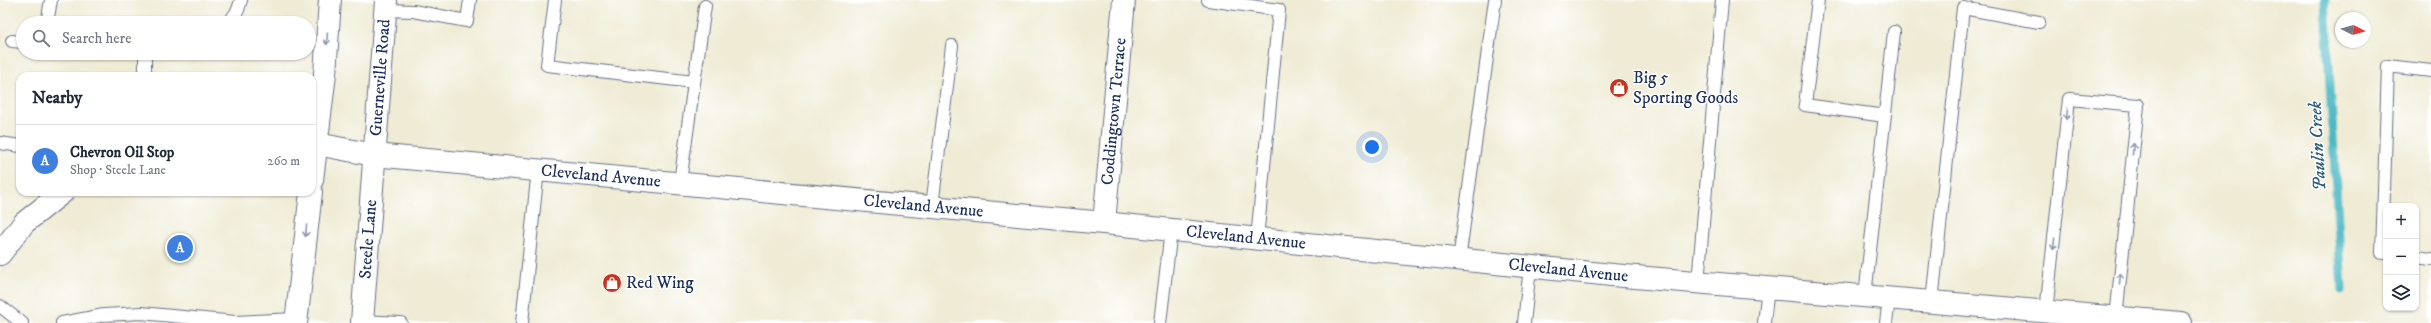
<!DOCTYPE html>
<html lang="en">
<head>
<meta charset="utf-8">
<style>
  body { margin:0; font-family:"IM FELL DW Pica",serif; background:#f6f6f7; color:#1f2937 }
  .controls { position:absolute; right:12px; bottom:12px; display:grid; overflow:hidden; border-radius:8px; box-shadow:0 1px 3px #0004 }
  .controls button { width:36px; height:36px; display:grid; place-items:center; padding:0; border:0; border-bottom:1px solid #e0e1e3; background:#fff; color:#1f2937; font:20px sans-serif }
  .compass { position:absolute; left:2335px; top:12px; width:36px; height:36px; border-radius:50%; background:#fff; box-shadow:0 1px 3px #0004; rotate:96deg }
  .you { position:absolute; left:1372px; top:147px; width:14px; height:14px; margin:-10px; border:3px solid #fff; border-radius:50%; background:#1a73e8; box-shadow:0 0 0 6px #1a73e833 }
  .badge { display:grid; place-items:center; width:26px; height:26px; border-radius:50%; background:#c8321e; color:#fff; font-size:13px; font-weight:700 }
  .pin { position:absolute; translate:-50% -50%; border:2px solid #fff; box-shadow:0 1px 4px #0006 }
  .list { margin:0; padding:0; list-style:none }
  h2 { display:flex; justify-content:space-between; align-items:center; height:52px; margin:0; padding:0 16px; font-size:17px }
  h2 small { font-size:13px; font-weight:400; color:#747a83 }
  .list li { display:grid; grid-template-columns:26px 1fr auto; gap:12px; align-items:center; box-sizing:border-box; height:72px; padding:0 16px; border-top:1px solid #e0e1e3 }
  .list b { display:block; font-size:15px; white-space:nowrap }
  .list p { margin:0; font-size:13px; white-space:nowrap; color:#747a83 }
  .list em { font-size:13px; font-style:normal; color:#747a83 }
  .icon { flex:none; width:22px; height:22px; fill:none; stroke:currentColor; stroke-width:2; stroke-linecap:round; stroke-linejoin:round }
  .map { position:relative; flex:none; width:2431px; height:323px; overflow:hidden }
  .search { position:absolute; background:#fff; box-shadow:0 1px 3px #0004; left:16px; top:16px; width:300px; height:44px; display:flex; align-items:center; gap:10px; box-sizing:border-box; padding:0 14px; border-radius:22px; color:#747a83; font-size:15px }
  .panel { position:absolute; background:#fff; box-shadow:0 1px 3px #0004; left:16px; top:72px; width:300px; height:124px; border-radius:12px }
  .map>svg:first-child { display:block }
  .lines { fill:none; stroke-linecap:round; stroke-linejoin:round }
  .stream { stroke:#4bb9c5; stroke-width:9 }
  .lane-casing { stroke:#657187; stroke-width:14 }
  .street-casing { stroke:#657187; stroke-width:24 }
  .secondary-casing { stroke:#657187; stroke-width:24 }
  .lane { stroke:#fff; stroke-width:12 }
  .street { stroke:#fff; stroke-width:22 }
  .secondary { stroke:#fff; stroke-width:22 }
  .oneway { stroke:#8d97ae }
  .labels { text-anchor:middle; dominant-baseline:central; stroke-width:3; stroke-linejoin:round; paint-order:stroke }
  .street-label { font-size:17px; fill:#1b2f5e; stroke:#fff }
  .poi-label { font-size:17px; fill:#1b2f5e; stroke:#fff; text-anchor:start }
  .water-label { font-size:18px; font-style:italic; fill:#2c5f82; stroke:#fff }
</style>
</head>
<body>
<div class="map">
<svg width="2431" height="323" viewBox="0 0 2431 323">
  <rect width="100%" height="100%" fill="#fff"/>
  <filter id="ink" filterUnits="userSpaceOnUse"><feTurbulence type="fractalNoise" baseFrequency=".025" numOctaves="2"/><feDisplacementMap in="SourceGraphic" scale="8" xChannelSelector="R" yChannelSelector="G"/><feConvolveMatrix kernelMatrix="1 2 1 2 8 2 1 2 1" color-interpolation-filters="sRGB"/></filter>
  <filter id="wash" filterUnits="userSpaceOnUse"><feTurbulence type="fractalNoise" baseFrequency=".012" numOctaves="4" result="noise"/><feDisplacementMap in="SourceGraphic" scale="16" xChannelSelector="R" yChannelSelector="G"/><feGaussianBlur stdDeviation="0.9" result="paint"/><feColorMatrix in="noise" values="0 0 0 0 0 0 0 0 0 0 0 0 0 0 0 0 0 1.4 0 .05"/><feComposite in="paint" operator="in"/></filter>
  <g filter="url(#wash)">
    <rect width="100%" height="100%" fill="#efebd4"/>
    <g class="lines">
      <path class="stream" d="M 2325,0 L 2342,290"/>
    </g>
  </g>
  <g filter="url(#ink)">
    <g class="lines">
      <g class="lane-casing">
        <path id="lane" d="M 555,0 L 547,65 L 694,82
          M 1208,0 L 1279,10 L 1257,239
          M 1818,0 L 1805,105 L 1885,116
          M 385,10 L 413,11 L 467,21 L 470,0
          M 47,23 L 51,0
          M 229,23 L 238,10 L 241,0
          M 12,41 L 23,42
          M 145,76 L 145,53
          M 0,143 L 20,146
          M 680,182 L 705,6
          M 932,206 L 952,46
          M 2386,253 L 2382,253 L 2388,66 L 2431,71
          M 2416,257 L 2431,259
          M 1459,260 L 1495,0
          M 1698,283 L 1722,0
          M 1865,296 L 1894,32
          M 1932,302 L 1963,8 L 2039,22
          M 0,306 L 22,323
          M 2046,312 L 2069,99 L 2138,105 L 2116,318
          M 362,321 L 401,323
          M 62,323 L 104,315 L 141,313 L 235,322 L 296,319
          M 522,323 L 538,169
          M 1160,323 L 1171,230
          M 1524,323 L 1530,267
          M 1764,323 L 1768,288
          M 1886,323 L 1889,299"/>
      </g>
      <g class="street-casing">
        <g id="street">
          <path id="s1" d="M 1104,223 L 1124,0"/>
        </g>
      </g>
      <g class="secondary-casing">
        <g id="secondary">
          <path id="s2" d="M 312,143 L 374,155 L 1104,223 L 1612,275 L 2181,323"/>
          <path d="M 312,180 L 325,74 L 330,0"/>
          <path d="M 0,254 L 24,223 L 63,192"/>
          <path d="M 296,323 L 311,192"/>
          <path id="s3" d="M 362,323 L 386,0"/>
        </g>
      </g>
      <use href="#lane" class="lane"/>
      <use href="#street" class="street"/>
      <use href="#secondary" class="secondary"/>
    </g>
    <defs><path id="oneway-shaft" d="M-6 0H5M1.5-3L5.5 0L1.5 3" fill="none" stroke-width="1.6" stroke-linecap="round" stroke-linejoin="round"/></defs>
    <g class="oneway">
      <use href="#oneway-shaft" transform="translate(327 39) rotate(94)"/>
      <use href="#oneway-shaft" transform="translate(2067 114) rotate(96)"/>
      <use href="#oneway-shaft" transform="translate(2133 149) rotate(-84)"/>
      <use href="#oneway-shaft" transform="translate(306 231) rotate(96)"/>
      <use href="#oneway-shaft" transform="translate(2054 244) rotate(96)"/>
      <use href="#oneway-shaft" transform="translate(2120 279) rotate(-84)"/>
    </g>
  </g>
  <defs>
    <g id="shop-disc" transform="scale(1)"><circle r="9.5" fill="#c8321e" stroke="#fff"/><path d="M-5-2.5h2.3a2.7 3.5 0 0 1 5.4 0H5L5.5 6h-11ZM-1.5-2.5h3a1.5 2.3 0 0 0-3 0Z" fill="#fff"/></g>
  </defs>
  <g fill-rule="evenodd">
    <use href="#shop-disc" x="1619" y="88"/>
    <use href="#shop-disc" x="612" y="283"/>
  </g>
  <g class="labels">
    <g class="street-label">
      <text stroke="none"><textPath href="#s3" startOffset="246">Guerneville Road</textPath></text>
      <text stroke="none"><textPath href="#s1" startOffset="112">Coddingtown Terrace</textPath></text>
      <text stroke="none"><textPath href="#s2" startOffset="291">Cleveland Avenue</textPath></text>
      <text stroke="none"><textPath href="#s2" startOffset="615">Cleveland Avenue</textPath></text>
      <text stroke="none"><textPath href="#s2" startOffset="939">Cleveland Avenue</textPath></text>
      <text stroke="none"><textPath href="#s3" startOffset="84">Steele Lane</textPath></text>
      <text stroke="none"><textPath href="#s2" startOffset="1263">Cleveland Avenue</textPath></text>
    </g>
    <g class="poi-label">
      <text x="1633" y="78">Big 5<tspan x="1633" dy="20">Sporting Goods</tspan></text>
      <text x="626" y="283">Red Wing</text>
    </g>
    <g class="water-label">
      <text transform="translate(2318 146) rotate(-93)">Paulin Creek</text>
    </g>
  </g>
</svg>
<div class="controls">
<button>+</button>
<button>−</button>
<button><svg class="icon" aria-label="layers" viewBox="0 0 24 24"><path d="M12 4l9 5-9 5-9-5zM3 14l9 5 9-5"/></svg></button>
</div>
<svg class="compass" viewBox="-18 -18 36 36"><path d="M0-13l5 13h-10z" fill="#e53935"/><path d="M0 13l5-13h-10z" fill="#747a83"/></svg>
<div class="you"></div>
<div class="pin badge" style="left:180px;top:248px;background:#3f7fe0">A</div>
<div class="search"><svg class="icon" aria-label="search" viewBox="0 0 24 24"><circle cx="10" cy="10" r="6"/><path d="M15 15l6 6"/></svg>Search here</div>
<section class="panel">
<h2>Nearby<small></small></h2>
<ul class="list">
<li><span class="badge" style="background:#3f7fe0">A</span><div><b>Chevron Oil Stop</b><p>Shop · Steele Lane</p></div><em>260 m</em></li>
</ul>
</section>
</div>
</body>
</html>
